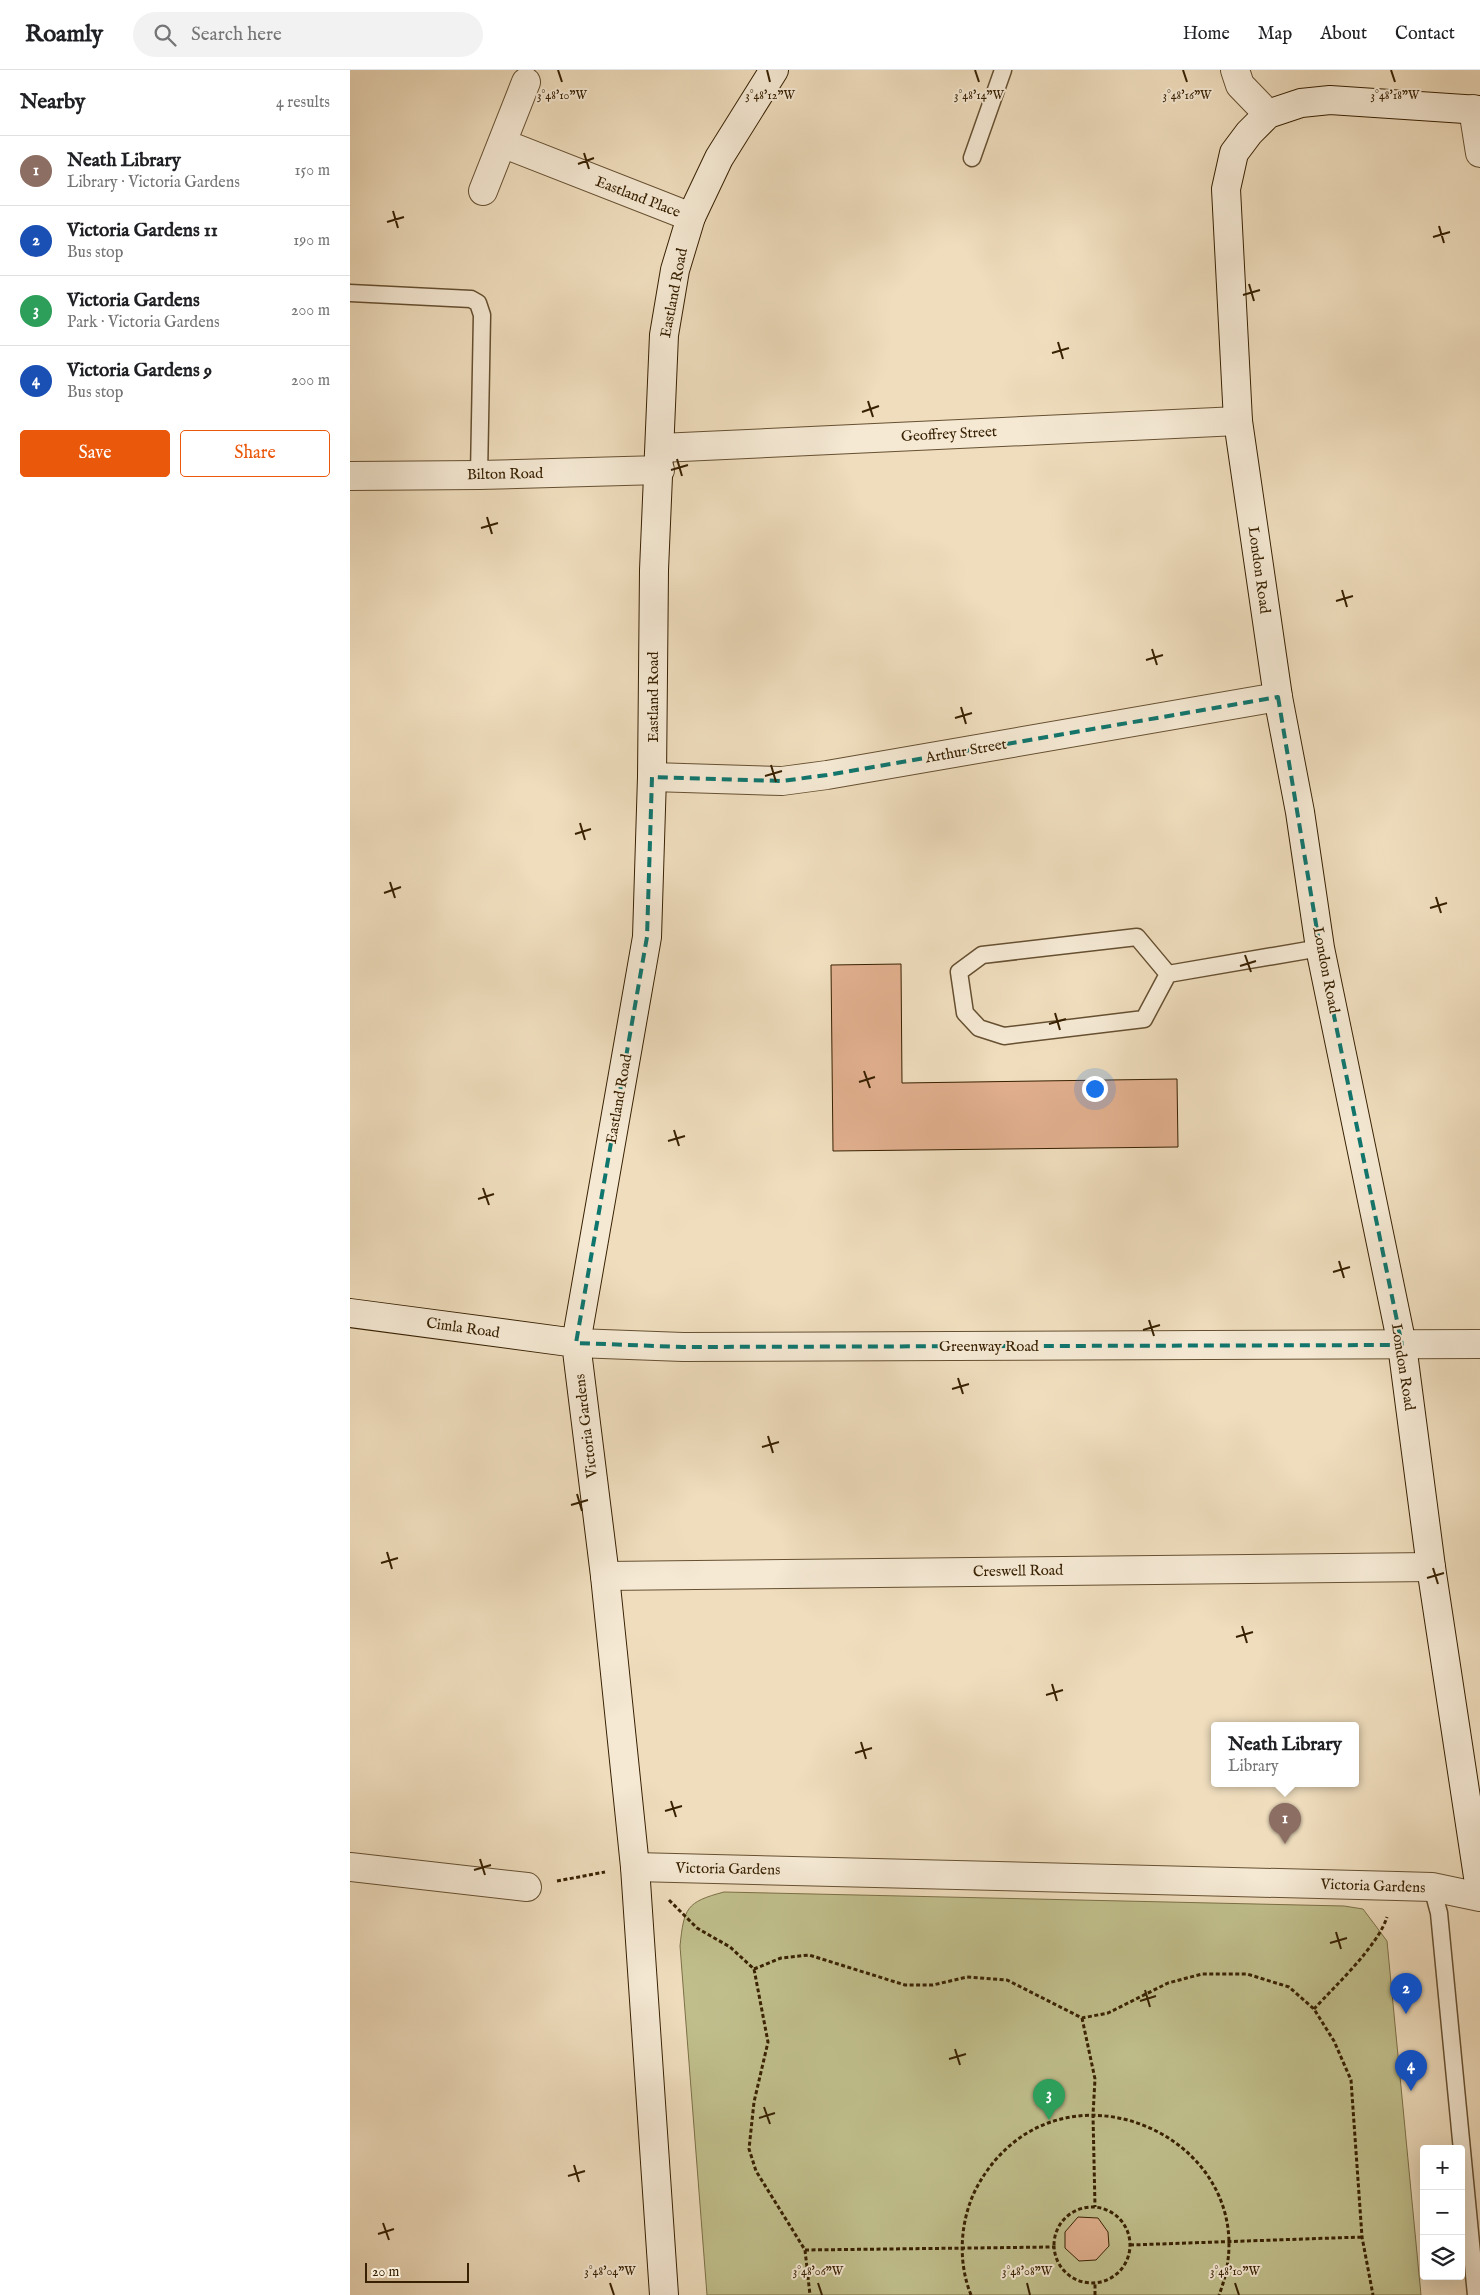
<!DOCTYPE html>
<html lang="en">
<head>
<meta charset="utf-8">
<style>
  body { margin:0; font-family:"IM FELL English",serif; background:#f2f2f2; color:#202124 }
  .controls { position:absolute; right:15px; bottom:15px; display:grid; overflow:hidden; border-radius:5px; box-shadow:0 5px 20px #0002 }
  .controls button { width:45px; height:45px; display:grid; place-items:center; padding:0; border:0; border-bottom:1px solid #e0e0e0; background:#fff; color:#202124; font:25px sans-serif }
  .scale { position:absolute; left:15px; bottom:12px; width:104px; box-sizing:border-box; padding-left:5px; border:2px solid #382102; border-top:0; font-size:14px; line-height:18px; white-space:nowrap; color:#382102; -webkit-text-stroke:4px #f5e9d4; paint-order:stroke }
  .you { position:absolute; left:744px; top:1018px; width:18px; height:18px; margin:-12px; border:4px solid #fff; border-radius:50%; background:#1a73e8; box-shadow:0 0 0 8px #1a73e833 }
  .badge { display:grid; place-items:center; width:32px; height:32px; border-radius:50%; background:#ea580c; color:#fff; font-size:16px; font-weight:700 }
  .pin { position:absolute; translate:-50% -41px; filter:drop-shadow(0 1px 2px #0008) }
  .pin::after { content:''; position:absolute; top:26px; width:18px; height:15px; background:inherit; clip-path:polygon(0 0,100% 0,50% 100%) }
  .popup { position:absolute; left:861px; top:1652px; width:148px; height:65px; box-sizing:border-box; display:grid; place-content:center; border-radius:5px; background:#fff; filter:drop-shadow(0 1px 4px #0005); font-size:16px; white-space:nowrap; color:#757577 }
  .popup b { font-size:19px; color:#202124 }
  .popup::after { content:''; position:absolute; left:50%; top:100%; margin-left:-10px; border:10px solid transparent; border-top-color:#fff }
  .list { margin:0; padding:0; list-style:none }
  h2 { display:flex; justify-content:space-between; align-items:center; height:65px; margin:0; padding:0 20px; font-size:21px }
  h2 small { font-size:16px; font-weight:400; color:#757577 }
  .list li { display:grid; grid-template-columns:32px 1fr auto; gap:15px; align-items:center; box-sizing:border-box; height:70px; padding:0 20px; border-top:1px solid #e0e0e0 }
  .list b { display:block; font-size:19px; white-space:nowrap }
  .list p { margin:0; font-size:16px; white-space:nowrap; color:#757577 }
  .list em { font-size:16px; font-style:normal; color:#757577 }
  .actions { display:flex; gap:10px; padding:15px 20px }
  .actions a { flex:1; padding:11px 0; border:1px solid #ea580c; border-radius:5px; text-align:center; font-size:18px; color:#ea580c }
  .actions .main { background:#ea580c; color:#fff }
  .icon { flex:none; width:28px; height:28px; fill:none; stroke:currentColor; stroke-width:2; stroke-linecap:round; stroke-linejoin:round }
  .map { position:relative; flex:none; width:1130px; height:2225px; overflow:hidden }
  header { display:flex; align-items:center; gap:30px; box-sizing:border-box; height:70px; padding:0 25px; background:#fff; border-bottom:1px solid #e0e0e0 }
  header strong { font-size:24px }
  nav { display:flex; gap:28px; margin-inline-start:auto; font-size:18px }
  .search { width:350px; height:45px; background:#f2f2f2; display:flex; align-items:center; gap:12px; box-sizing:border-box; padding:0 18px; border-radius:28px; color:#757577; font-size:19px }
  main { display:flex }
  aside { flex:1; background:#fff }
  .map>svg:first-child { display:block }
  .green { fill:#c0bf8c; stroke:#7c7047 }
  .building { fill:#e1af8e; stroke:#382102 }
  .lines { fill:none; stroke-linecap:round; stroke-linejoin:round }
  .lane-casing { stroke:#665031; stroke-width:19 }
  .street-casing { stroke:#665031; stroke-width:30 }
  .secondary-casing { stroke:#382102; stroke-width:30 }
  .path { stroke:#382102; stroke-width:3; stroke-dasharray:4 2.5; stroke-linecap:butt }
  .lane { stroke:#f5e9d4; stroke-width:16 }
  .street { stroke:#f5e9d4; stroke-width:28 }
  .secondary { stroke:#f5e9d4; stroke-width:28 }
  .marked { fill:none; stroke:#0f766e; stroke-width:4; stroke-dasharray:10 6; stroke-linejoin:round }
  .ticks { fill:none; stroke:#382102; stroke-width:2 }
  .labels { text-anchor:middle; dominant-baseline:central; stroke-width:4; stroke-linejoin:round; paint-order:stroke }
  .street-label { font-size:15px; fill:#382102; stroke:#f5e9d4 }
  .ticks-label { font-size:12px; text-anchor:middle; fill:#382102; stroke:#f5e9d4; stroke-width:4; stroke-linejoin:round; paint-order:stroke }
</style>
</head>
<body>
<header>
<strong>Roamly</strong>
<div class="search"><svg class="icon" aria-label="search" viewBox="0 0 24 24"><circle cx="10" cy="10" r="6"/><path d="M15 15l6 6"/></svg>Search here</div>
<nav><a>Home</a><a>Map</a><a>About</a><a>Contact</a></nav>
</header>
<main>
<aside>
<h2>Nearby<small>4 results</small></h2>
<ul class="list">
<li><span class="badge" style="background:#8d6e63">1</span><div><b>Neath Library</b><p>Library · Victoria Gardens</p></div><em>150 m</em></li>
<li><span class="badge" style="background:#1a4fb4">2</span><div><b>Victoria Gardens 11</b><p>Bus stop</p></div><em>190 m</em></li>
<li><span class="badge" style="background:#2e9e5b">3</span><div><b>Victoria Gardens</b><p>Park · Victoria Gardens</p></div><em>200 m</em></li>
<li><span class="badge" style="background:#1a4fb4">4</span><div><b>Victoria Gardens 9</b><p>Bus stop</p></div><em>200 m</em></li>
</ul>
<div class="actions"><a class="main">Save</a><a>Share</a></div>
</aside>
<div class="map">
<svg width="1130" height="2225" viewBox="0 0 1130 2225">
  <rect width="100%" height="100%" fill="#efddbd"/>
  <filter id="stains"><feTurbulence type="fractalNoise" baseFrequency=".004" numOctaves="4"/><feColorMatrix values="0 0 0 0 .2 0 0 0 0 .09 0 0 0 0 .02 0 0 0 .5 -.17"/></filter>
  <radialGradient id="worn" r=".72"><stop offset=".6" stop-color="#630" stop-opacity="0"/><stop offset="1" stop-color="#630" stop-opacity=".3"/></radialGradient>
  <path class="green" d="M 374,1822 L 994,1836 L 1013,1839 L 1037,1871 L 1071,2225 L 357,2225 L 330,1876 C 334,1838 336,1832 374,1822 Z"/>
  <path class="building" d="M 551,894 L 552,1013 L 827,1009 L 828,1077 L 483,1081 L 481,895 Z
    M 728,2147 L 748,2148 L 758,2162 L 759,2176 L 746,2190 L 729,2191 L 715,2178 L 715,2162 Z"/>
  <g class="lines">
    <g class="lane-casing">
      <path id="lane" d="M 622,88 L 653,0
        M 0,223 L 121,229 L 128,233 L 132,245 L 129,405
        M 818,904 L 787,867 L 632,885 L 609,902 L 615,943 L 629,958 L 654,966 L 794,949 L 818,904 L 970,878
        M 1082,1817 L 1089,1843 L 1126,2225"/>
    </g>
    <g class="street-casing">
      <path id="street" d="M 885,0 L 890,15 L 918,44
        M 1123,39 L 1130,83
        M 152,73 L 341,147
        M 133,121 L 176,12
        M 310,378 L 888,351
        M 0,406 L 129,405 L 310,400
        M 302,707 L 432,711 L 477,705 L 928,627
        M 226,1273 L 333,1277 L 1130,1274
        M 255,1506 L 1081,1497
        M 0,1797 L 177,1817
        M 285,1797 L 1047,1816 L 1082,1817 L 1130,1827"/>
    </g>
    <g class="secondary-casing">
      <path id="secondary" d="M 1130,40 L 980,30 L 951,33 L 918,44 L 899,63 L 884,83 L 876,119 L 888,351 L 928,627 L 950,742 L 970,878 L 1052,1275 L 1081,1497 L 1130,1820
        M 0,1243 L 226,1273
        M 314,2225 L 285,1797 L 255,1506 L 226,1273 L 297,867 L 302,707 L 304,500 L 314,265 L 325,200 L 341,147 L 369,88 L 424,0"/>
    </g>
    <path class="path" d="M 207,1811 L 255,1802
      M 319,1830 L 347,1858 L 380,1877 L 404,1899 L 418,1972 L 404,2032 L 399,2079 L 406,2101 L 455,2180 L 460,2225
      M 404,1899 L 431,1888 L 459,1885 L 555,1915 L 583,1915 L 617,1907 L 657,1910 L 732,1948 L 758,1943 L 818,1913 L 852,1904 L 897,1904 L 939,1917 L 964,1939 L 984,1971 L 1001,2010 L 1012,2167 L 1023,2225
      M 964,1939 C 985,1916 1028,1876 1037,1847
      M 732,1948 L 745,2009 L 743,2045 L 745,2137
      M704 2175a38 38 0 1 1 76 0a38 38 0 1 1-76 0Z
      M 780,2175 L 1012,2167
      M 455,2180 L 703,2177
      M 621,2225 C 607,2190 610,2148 628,2115 C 710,1970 928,2073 869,2225
      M 745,2225 L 745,2214"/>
    <use href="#lane" class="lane"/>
    <use href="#street" class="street"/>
    <use href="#secondary" class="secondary"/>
  </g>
  <path class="marked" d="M 928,627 L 970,878 L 1052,1275 L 333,1277 L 226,1273 L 297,867 L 302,707 L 432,711 L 477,705 Z"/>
  <path class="ticks" d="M 208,0 L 212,12M 417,0 L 420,12M 625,0 L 629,12M 833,0 L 837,12M 1041,0 L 1045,12M 234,83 L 239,99M 228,94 L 244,88M 43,141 L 48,158M 37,152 L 54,147M 1089,156 L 1094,173M 1083,167 L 1100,162M 899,214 L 904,231M 893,225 L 910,220M 708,272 L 713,289M 702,283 L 719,278M 518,331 L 523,347M 512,342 L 529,336M 327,389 L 332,406M 321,400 L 338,395M 137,447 L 142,464M 131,458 L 148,453M 992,520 L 997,537M 986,531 L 1003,526M 802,579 L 807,595M 796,590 L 813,585M 611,637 L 616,654M 605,648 L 622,643M 421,695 L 426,712M 415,706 L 432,701M 230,753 L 235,770M 225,764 L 241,759M 40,812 L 45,828M 34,823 L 51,817M 1086,827 L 1091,843M 1080,838 L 1097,833M 895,885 L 901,902M 890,896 L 906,891M 705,943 L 710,960M 699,954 L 716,949M 514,1001 L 520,1018M 509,1012 L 525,1007M 324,1060 L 329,1076M 318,1071 L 335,1066M 133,1118 L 139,1135M 128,1129 L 144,1124M 989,1191 L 994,1208M 983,1202 L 1000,1197M 799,1250 L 804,1266M 793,1260 L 810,1255M 608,1308 L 613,1324M 602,1319 L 619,1314M 418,1366 L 423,1383M 412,1377 L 429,1372M 227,1424 L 232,1441M 221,1435 L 238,1430M 37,1482 L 42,1499M 31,1493 L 48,1488M 1083,1498 L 1088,1514M 1077,1508 L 1094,1503M 892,1556 L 897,1573M 886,1567 L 903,1562M 702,1614 L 707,1631M 696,1625 L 713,1620M 511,1672 L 516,1689M 505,1683 L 522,1678M 321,1731 L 326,1747M 315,1741 L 332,1736M 130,1789 L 135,1805M 124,1800 L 141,1795M 986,1862 L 991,1879M 980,1873 L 997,1868M 795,1920 L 800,1937M 790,1931 L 806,1926M 605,1979 L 610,1995M 599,1989 L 616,1984M 414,2037 L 420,2054M 409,2048 L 425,2043M 224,2095 L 229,2112M 218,2106 L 235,2101M 33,2153 L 39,2170M 28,2164 L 44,2159M 260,2213 L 264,2225M 468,2213 L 472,2225M 677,2213 L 680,2225M 885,2213 L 889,2225"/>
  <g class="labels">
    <g class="street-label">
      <text transform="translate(288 127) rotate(21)">Eastland Place</text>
      <text transform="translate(324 223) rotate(-79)">Eastland Road</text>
      <text transform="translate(599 364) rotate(-3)">Geoffrey Street</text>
      <text transform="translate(155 404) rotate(-1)">Bilton Road</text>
      <text transform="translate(909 500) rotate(82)">London Road</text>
      <text transform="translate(303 627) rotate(-90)">Eastland Road</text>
      <text transform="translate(616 681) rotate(-10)">Arthur Street</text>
      <text transform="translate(976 900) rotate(79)">London Road</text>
      <text transform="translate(269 1029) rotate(-80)">Eastland Road</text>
      <text transform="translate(113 1258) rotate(8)">Cimla Road</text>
      <text x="639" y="1276">Greenway Road</text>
      <text transform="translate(1053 1297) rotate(81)">London Road</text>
      <text transform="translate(236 1356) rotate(-97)">Victoria Gardens</text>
      <text transform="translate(668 1501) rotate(-1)">Creswell Road</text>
      <text transform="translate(378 1799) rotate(1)">Victoria Gardens</text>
      <text transform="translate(1023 1816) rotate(2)">Victoria Gardens</text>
    </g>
  </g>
  <g class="ticks-label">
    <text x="212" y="29">3°48'10"W</text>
    <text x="420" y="29">3°48'12"W</text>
    <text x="629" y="29">3°48'14"W</text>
    <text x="837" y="29">3°48'16"W</text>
    <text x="1045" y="29">3°48'18"W</text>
    <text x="260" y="2205">3°48'04"W</text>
    <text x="468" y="2205">3°48'06"W</text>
    <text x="677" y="2205">3°48'08"W</text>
    <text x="885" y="2205">3°48'10"W</text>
  </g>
  <rect width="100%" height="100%" filter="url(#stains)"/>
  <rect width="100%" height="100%" fill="url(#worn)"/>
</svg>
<div class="controls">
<button>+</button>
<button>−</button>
<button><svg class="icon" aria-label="layers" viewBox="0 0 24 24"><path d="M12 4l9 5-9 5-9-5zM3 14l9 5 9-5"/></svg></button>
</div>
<div class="scale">20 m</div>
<div class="you"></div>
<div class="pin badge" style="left:935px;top:1774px;background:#8d6e63">1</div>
<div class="popup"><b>Neath Library</b>Library</div>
<div class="pin badge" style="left:1056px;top:1944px;background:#1a4fb4">2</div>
<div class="pin badge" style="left:699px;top:2050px;background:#2e9e5b">3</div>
<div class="pin badge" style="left:1061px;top:2021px;background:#1a4fb4">4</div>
</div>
</main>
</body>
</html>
